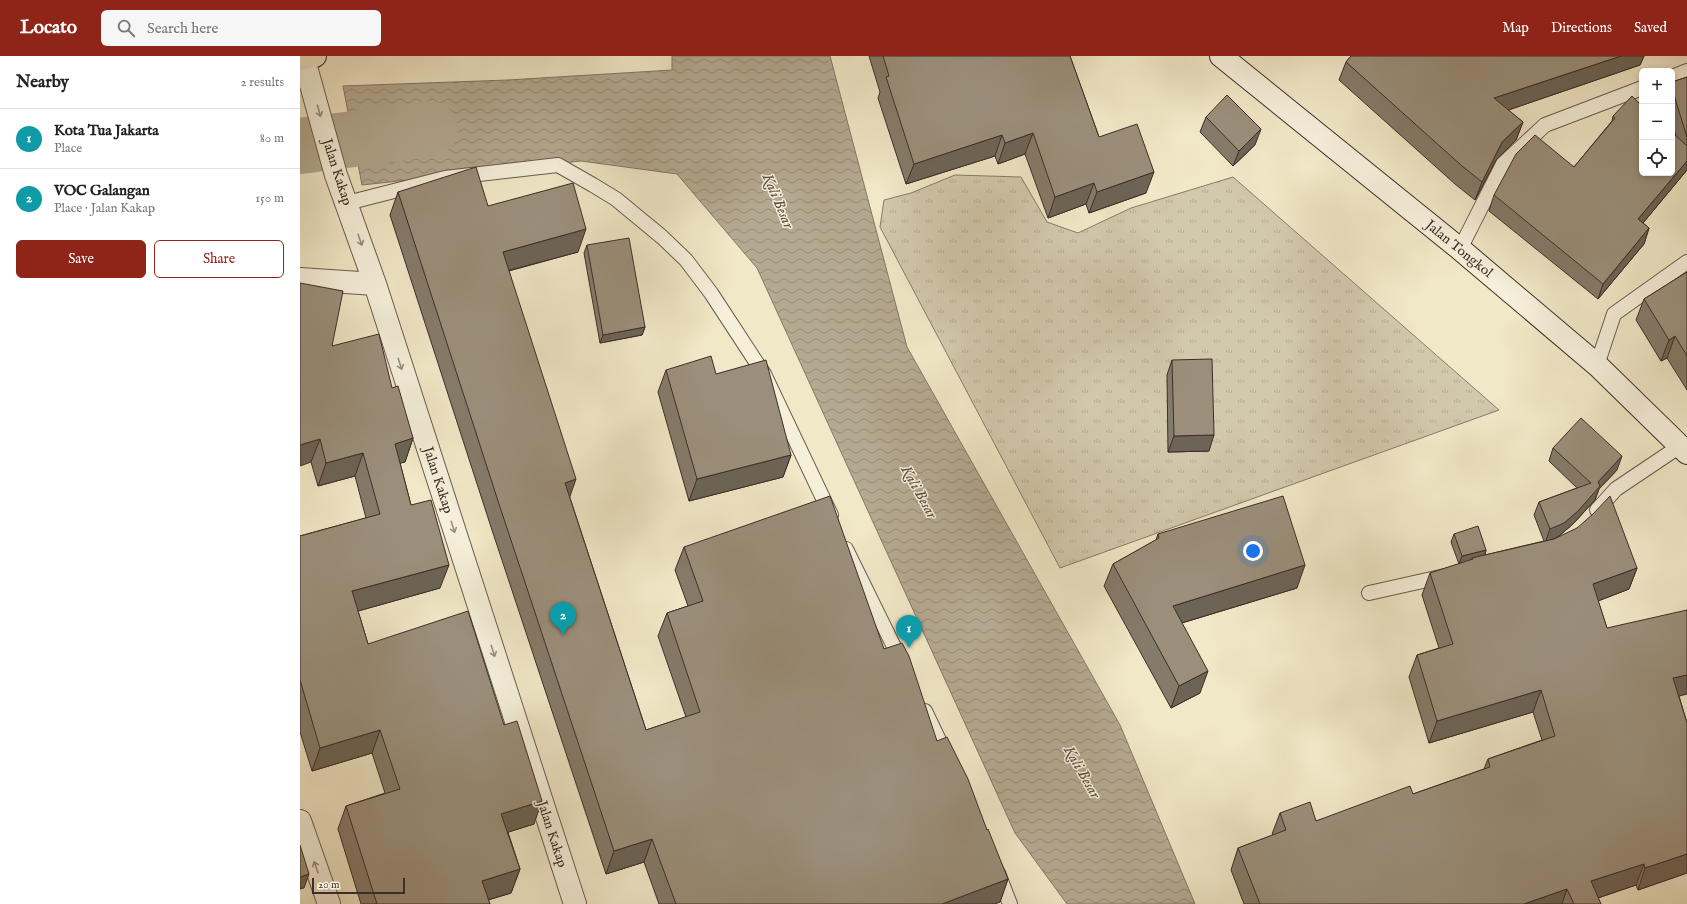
<!DOCTYPE html>
<html lang="en">
<head>
<meta charset="utf-8">
<style>
  body { margin:0; font-family:"IM FELL English",serif; background:#f6f6f6; color:#222 }
  .controls { position:absolute; right:12px; top:12px; display:grid; overflow:hidden; border-radius:6px; box-shadow:0 2px 6px #0003 }
  .controls button { width:36px; height:36px; display:grid; place-items:center; padding:0; border:0; border-bottom:1px solid #e0e0e0; background:#fff; color:#222; font:20px sans-serif }
  .scale { position:absolute; left:12px; bottom:10px; width:93px; box-sizing:border-box; padding-left:4px; border:2px solid #3d2e29; border-top:0; font-size:11px; line-height:14px; white-space:nowrap; color:#3d2e29; -webkit-text-stroke:3px #f6f0db; paint-order:stroke }
  .you { position:absolute; left:953px; top:495px; width:14px; height:14px; margin:-10px; border:3px solid #fff; border-radius:50%; background:#1a73e8; box-shadow:0 0 0 6px #1a73e833 }
  .badge { display:grid; place-items:center; width:26px; height:26px; border-radius:50%; background:#8f2418; color:#fff; font-size:13px; font-weight:700 }
  .pin { position:absolute; translate:-50% -33px; filter:drop-shadow(0 1px 2px #0008) }
  .pin::after { content:''; position:absolute; top:21px; width:14px; height:12px; background:inherit; clip-path:polygon(0 0,100% 0,50% 100%) }
  .list { margin:0; padding:0; list-style:none }
  h2 { display:flex; justify-content:space-between; align-items:center; height:52px; margin:0; padding:0 16px; font-size:17px }
  h2 small { font-size:13px; font-weight:400; color:#767676 }
  .list li { display:grid; grid-template-columns:26px 1fr auto; gap:12px; align-items:center; box-sizing:border-box; height:60px; padding:0 16px; border-top:1px solid #e0e0e0 }
  .list b { display:block; font-size:15px; white-space:nowrap }
  .list p { margin:0; font-size:13px; white-space:nowrap; color:#767676 }
  .list em { font-size:13px; font-style:normal; color:#767676 }
  .actions { display:flex; gap:8px; padding:12px 16px }
  .actions a { flex:1; padding:9px 0; border:1px solid #8f2418; border-radius:6px; text-align:center; font-size:14px; color:#8f2418 }
  .actions .main { background:#8f2418; color:#fff }
  .icon { flex:none; width:22px; height:22px; fill:none; stroke:currentColor; stroke-width:2; stroke-linecap:round; stroke-linejoin:round }
  .map { position:relative; flex:none; width:1387px; height:848px; overflow:hidden }
  header { display:flex; align-items:center; gap:24px; box-sizing:border-box; height:56px; padding:0 20px; background:#8f2418; color:#fff }
  header strong { font-size:19px }
  nav { display:flex; gap:22px; margin-inline-start:auto; font-size:14px }
  .search { width:280px; height:36px; background:#f6f6f6; display:flex; align-items:center; gap:10px; box-sizing:border-box; padding:0 14px; border-radius:6px; color:#767676; font-size:15px }
  main { display:flex }
  aside { flex:1; background:#fff }
  .map>svg:first-child { display:block }
  .grass { fill:url(#grass-tufts); stroke:#887b6a }
  .water { fill:url(#water-waves); stroke:#847867 }
  .lines { fill:none; stroke-linecap:round; stroke-linejoin:round }
  .river { stroke:#b4a991; stroke-width:56 }
  .lane-casing { stroke:#6a5c50; stroke-width:16 }
  .street-casing { stroke:#6a5c50; stroke-width:24 }
  .secondary-casing { stroke:#3d2e29; stroke-width:24 }
  .highway-casing { stroke:#3d2e29; stroke-width:24 }
  .lane { stroke:#f6f0db; stroke-width:14 }
  .street { stroke:#f6f0db; stroke-width:22 }
  .secondary { stroke:#f6f0db; stroke-width:22 }
  .highway { stroke:#f1e8c7; stroke-width:22 }
  .wall { fill:#857b6a; stroke:#3d2e29 }
  .shaded-wall { fill:#6c6456; stroke:#3d2e29 }
  .building { fill:#9b8f7b; stroke:#3d2e29 }
  .oneway { stroke:#9a8f82 }
  .labels { text-anchor:middle; dominant-baseline:central; stroke-width:3; stroke-linejoin:round; paint-order:stroke }
  .street-label { font-size:14px; fill:#3d2e29; stroke:#f6f0db }
  .water-label { font-size:15px; font-style:italic; fill:#5b4d43; stroke:#f6f0db }
</style>
</head>
<body>
<header>
<strong>Locato</strong>
<div class="search"><svg class="icon" aria-label="search" viewBox="0 0 24 24"><circle cx="10" cy="10" r="6"/><path d="M15 15l6 6"/></svg>Search here</div>
<nav><a>Map</a><a>Directions</a><a>Saved</a></nav>
</header>
<main>
<aside>
<h2>Nearby<small>2 results</small></h2>
<ul class="list">
<li><span class="badge" style="background:#0f9aa8">1</span><div><b>Kota Tua Jakarta</b><p>Place</p></div><em>80 m</em></li>
<li><span class="badge" style="background:#0f9aa8">2</span><div><b>VOC Galangan</b><p>Place · Jalan Kakap</p></div><em>150 m</em></li>
</ul>
<div class="actions"><a class="main">Save</a><a>Share</a></div>
</aside>
<div class="map">
<svg width="1387" height="848" viewBox="0 0 1387 848">
  <defs>
    <pattern id="grass-tufts" width="24" height="20" patternUnits="userSpaceOnUse"><rect width="24" height="20" fill="#d2c8ac"/><path d="M3 7l-1-3M5 7V3M7 7l1-3M15 17l-1-3M17 17v-4M19 17l1-3" fill="none" stroke="#b5ac94"/></pattern>
    <pattern id="water-waves" width="16" height="10" patternUnits="userSpaceOnUse"><rect width="16" height="10" fill="#b4a991"/><path d="M0 5q4-4 8 0t8 0" fill="none" stroke="#948a76"/></pattern>
  </defs>
  <rect width="100%" height="100%" fill="#f1e8c7"/>
  <filter id="stains"><feTurbulence type="fractalNoise" baseFrequency=".005" numOctaves="4"/><feColorMatrix values="0 0 0 0 .2 0 0 0 0 .09 0 0 0 0 .02 0 0 0 .5 -.17"/></filter>
  <radialGradient id="worn" r=".72"><stop offset=".6" stop-color="#630" stop-opacity="0"/><stop offset="1" stop-color="#630" stop-opacity=".3"/></radialGradient>
  <path class="grass" d="M 655,119 L 721,121 L 747,166 L 778,177 L 831,152 L 933,121 L 1199,354 L 760,512 L 580,171 L 584,144 L 611,137 Z"/>
  <path class="water" d="M 372,0 L 530,0 L 607,291 L 820,669 L 895,848 L 767,848 L 715,777 L 457,212 L 377,118 L 281,105 L 62,129 L 43,30 L 208,24 L 372,14 Z"/>
  <g class="lines">
    <path class="river" d="M 0,90 L 130,73"/>
    <g class="lane-casing">
      <path id="lane" d="M 1372,21 L 1387,15
        M 47,147 L 145,122 L 258,109 L 293,129 L 316,143 L 362,181 L 386,204 L 411,237 L 464,318 L 531,459
        M 1160,193 L 1203,108 L 1245,69 L 1342,32
        M 1297,309 L 1314,258 L 1387,206
        M 1297,454 L 1316,433 L 1380,390
        M 546,493 L 602,607
        M 1069,537 L 1145,520
        M 625,655 L 647,701
        M 698,817 L 710,848"/>
    </g>
    <g class="street-casing">
      <path id="street" d="M 3,0 L 36,119 L 75,228 L 275,848
        M 0,223 L 75,228
        M 0,765 L 29,848"/>
    </g>
    <g class="secondary-casing">
      <path id="secondary" d="M 921,0 L 1160,193 L 1297,309 L 1387,397"/>
    </g>
    <g class="highway-casing">
      <path id="highway" d="M 0,3 L 15,0"/>
    </g>
    <use href="#lane" class="lane"/>
    <use href="#street" class="street"/>
    <use href="#secondary" class="secondary"/>
    <use href="#highway" class="highway"/>
  </g>
  <path class="wall" d="M 569,0 L 770,0 L 799,81 L 846,137 L 789,157 L 786,148 L 748,162 L 725,98 L 698,108 L 695,100 L 606,128 L 578,42 L 580,36 Z
    M 1051,0 L 1344,0 L 1340,9 L 1208,54 L 1223,66 L 1216,84 L 1196,104 L 1175,144 L 1155,128 L 1039,24 L 1046,6 Z
    M 1387,21 L 1387,114 L 1343,167 L 1349,172 L 1344,188 L 1298,243 L 1189,155 L 1194,139 L 1274,111 L 1312,65 L 1313,60 L 1376,80 L 1372,66 L 1372,26 Z
    M 906,61 L 955,89 L 933,110 L 900,76 Z
    M 98,136 L 188,150 L 278,196 L 209,215 L 270,442 L 346,674 L 386,661 L 358,580 L 367,557 L 388,550 L 375,514 L 384,491 L 584,593 L 637,685 L 687,774 L 708,823 L 700,846 L 694,848 L 359,848 L 344,806 L 306,818 L 191,471 L 90,159 Z
    M 287,189 L 345,271 L 342,279 L 300,287 L 284,197 Z
    M 1387,216 L 1387,334 L 1367,302 L 1361,305 L 1336,264 L 1344,243 Z
    M 32,290 L 92,332 L 113,382 L 105,406 L 100,407 L 111,449 L 140,532 L 58,555 L 68,588 L 234,768 L 208,776 L 220,813 L 211,837 L 188,844 L 190,848 L 61,848 L 38,773 L 46,750 L 85,737 L 72,697 L 12,715 L 0,676 L 0,480 L 66,462 L 55,420 L 18,430 L 11,406 Z
    M 872,304 L 909,395 L 868,396 L 867,319 Z
    M 366,314 L 416,318 L 491,399 L 483,421 L 389,445 L 358,336 Z
    M 1253,392 L 1317,414 L 1299,433 L 1295,444 L 1273,468 L 1259,480 L 1251,484 L 1337,512 L 1329,533 L 1298,545 L 1307,572 L 1379,640 L 1387,667 L 1387,817 L 1338,834 L 1336,829 L 1298,842 L 1301,848 L 944,848 L 931,814 L 938,792 L 973,779 L 972,778 L 980,757 L 1016,765 L 1113,738 L 1184,713 L 1188,703 L 1242,684 L 1233,656 L 1129,687 L 1109,621 L 1117,599 L 1139,592 L 1122,539 L 1130,517 L 1162,507 L 1159,508 L 1151,486 L 1154,478 L 1186,494 L 1185,499 L 1244,485 L 1234,459 L 1239,446 L 1277,432 L 1249,405 Z
    M 858,478 L 997,532 L 882,567 L 900,637 L 871,652 L 804,530 L 813,508 L 856,484 Z"/>
  <path class="shaded-wall" d="M 1321,0 L 1344,0 L 1340,9 L 1188,61 L 1194,42 Z
    M 1223,66 L 1216,84 L 1196,104 L 1175,144 L 1182,126 L 1202,86 Z
    M 961,73 L 955,89 L 933,110 L 939,95 Z
    M 733,77 L 725,98 L 698,108 L 705,87 Z
    M 702,79 L 695,100 L 606,128 L 614,108 Z
    M 1387,105 L 1387,114 L 1333,179 L 1338,163 Z
    M 854,116 L 846,137 L 789,157 L 797,136 Z
    M 794,127 L 786,148 L 748,162 L 755,141 Z
    M 1349,172 L 1344,188 L 1298,243 L 1303,228 Z
    M 286,173 L 278,196 L 195,218 L 203,196 Z
    M 345,271 L 342,279 L 300,287 L 303,279 Z
    M 1375,280 L 1367,302 L 1361,305 L 1369,284 Z
    M 914,379 L 909,395 L 868,396 L 874,380 Z
    M 113,382 L 105,406 L 86,411 L 95,388 Z
    M 20,383 L 11,406 L 0,410 L 0,389 Z
    M 63,397 L 55,420 L 18,430 L 26,407 Z
    M 491,399 L 483,421 L 389,445 L 397,423 Z
    M 1322,400 L 1317,414 L 1299,433 L 1295,444 L 1273,468 L 1259,480 L 1245,487 L 1250,473 L 1298,426 Z
    M 276,423 L 268,446 L 265,427 Z
    M 1186,494 L 1184,502 L 1173,503 L 1172,502 L 1171,505 L 1159,508 L 1162,500 Z
    M 149,509 L 140,532 L 44,559 L 52,535 Z
    M 1005,509 L 997,532 L 865,572 L 873,550 Z
    M 1337,512 L 1329,533 L 1285,550 L 1293,528 Z
    M 908,615 L 900,637 L 871,652 L 879,630 Z
    M 1387,619 L 1387,638 L 1365,644 L 1373,622 Z
    M 1241,634 L 1233,656 L 1129,687 L 1137,665 Z
    M 80,674 L 72,697 L 12,715 L 20,692 Z
    M 242,745 L 234,768 L 193,781 L 201,758 Z
    M 352,783 L 344,806 L 306,818 L 314,795 Z
    M 1387,798 L 1387,817 L 1338,834 L 1345,812 Z
    M 1344,808 L 1336,829 L 1283,847 L 1291,825 Z
    M 220,813 L 211,837 L 174,848 L 182,825 Z
    M 9,818 L 4,832 L 0,833 L 0,821 Z
    M 708,823 L 700,846 L 694,848 L 642,848 Z
    M 1267,833 L 1262,848 L 1224,848 Z"/>
  <path class="building" d="M 583,0 L 770,0 L 799,81 L 837,68 L 854,116 L 797,136 L 794,127 L 755,141 L 733,77 L 705,87 L 702,79 L 614,108 L 586,21 L 589,20 Z
    M 1051,0 L 1321,0 L 1194,42 L 1223,66 L 1202,86 L 1182,126 L 1162,110 L 1046,6 Z
    M 1387,21 L 1387,81 L 1372,33 L 1372,26 Z
    M 927,39 L 961,73 L 939,95 L 906,61 Z
    M 1332,40 L 1342,50 L 1342,117 L 1372,117 L 1372,76 L 1387,90 L 1387,105 L 1338,163 L 1349,172 L 1303,228 L 1194,139 L 1216,98 L 1235,79 L 1274,111 L 1315,62 L 1313,60 Z
    M 176,111 L 188,150 L 273,127 L 286,173 L 203,196 L 276,423 L 265,427 L 346,674 L 400,656 L 367,557 L 403,545 L 384,491 L 530,440 L 584,593 L 602,587 L 609,600 L 637,685 L 647,681 L 668,723 L 687,774 L 688,773 L 708,823 L 642,848 L 376,848 L 352,783 L 314,795 L 199,448 L 98,136 Z
    M 329,182 L 345,271 L 303,279 L 287,189 Z
    M 1387,216 L 1387,300 L 1375,280 L 1369,284 L 1344,243 Z
    M 0,227 L 43,235 L 32,290 L 79,278 L 92,332 L 98,330 L 113,382 L 95,388 L 111,449 L 131,444 L 149,509 L 52,535 L 68,588 L 168,555 L 204,669 L 217,665 L 242,745 L 201,758 L 220,813 L 182,825 L 190,848 L 77,848 L 46,750 L 100,733 L 80,674 L 20,692 L 0,624 L 0,480 L 80,458 L 63,397 L 26,407 L 20,383 L 0,389 Z
    M 411,300 L 416,318 L 466,304 L 491,399 L 397,423 L 366,314 Z
    M 912,303 L 914,379 L 874,380 L 872,304 Z
    M 1281,362 L 1322,400 L 1298,426 L 1300,430 L 1278,455 L 1264,467 L 1250,473 L 1239,446 L 1291,427 L 1253,392 Z
    M 983,440 L 1005,509 L 873,550 L 908,615 L 879,630 L 813,508 L 859,482 L 858,478 Z
    M 1310,440 L 1337,512 L 1293,528 L 1307,572 L 1387,554 L 1387,619 L 1373,622 L 1387,667 L 1387,798 L 1345,812 L 1344,808 L 1291,825 L 1301,848 L 1274,848 L 1267,833 L 1224,848 L 960,848 L 938,792 L 986,774 L 980,757 L 1010,746 L 1016,765 L 1110,730 L 1113,738 L 1190,711 L 1188,703 L 1255,680 L 1241,634 L 1137,665 L 1117,599 L 1153,588 L 1130,517 L 1173,503 L 1172,502 L 1254,483 L 1277,472 L 1293,458 Z
    M 1178,470 L 1186,494 L 1162,500 L 1154,478 Z
    M 0,789 L 9,818 L 0,821 Z"/>
  <defs><path id="oneway-shaft" d="M-6 0H5M1.5-3L5.5 0L1.5 3" fill="none" stroke-width="1.6" stroke-linecap="round" stroke-linejoin="round"/></defs>
  <g class="oneway">
    <use href="#oneway-shaft" transform="translate(19 55) rotate(75)"/>
    <use href="#oneway-shaft" transform="translate(60 184) rotate(71)"/>
    <use href="#oneway-shaft" transform="translate(100 308) rotate(72)"/>
    <use href="#oneway-shaft" transform="translate(153 471) rotate(72)"/>
    <use href="#oneway-shaft" transform="translate(193 595) rotate(72)"/>
    <use href="#oneway-shaft" transform="translate(16 811) rotate(-109)"/>
  </g>
  <g class="labels">
    <g class="street-label">
      <text transform="translate(37 116) rotate(72)">Jalan Kakap</text>
      <text transform="translate(1159 193) rotate(39)">Jalan Tongkol</text>
      <text transform="translate(138 424) rotate(72)">Jalan Kakap</text>
      <text transform="translate(252 778) rotate(72)">Jalan Kakap</text>
    </g>
    <g class="water-label">
      <text transform="translate(478 145) rotate(67)">Kali Besar</text>
      <text transform="translate(619 436) rotate(61)">Kali Besar</text>
      <text transform="translate(782 716) rotate(60)">Kali Besar</text>
    </g>
  </g>
  <rect width="100%" height="100%" filter="url(#stains)"/>
  <rect width="100%" height="100%" fill="url(#worn)"/>
</svg>
<div class="controls">
<button>+</button>
<button>−</button>
<button><svg class="icon" aria-label="locate" viewBox="0 0 24 24"><circle cx="12" cy="12" r="6"/><path d="M12 2v4M12 18v4M2 12h4M18 12h4"/></svg></button>
</div>
<div class="scale">20 m</div>
<div class="you"></div>
<div class="pin badge" style="left:609px;top:592px;background:#0f9aa8">1</div>
<div class="pin badge" style="left:263px;top:579px;background:#0f9aa8">2</div>
</div>
</main>
</body>
</html>
